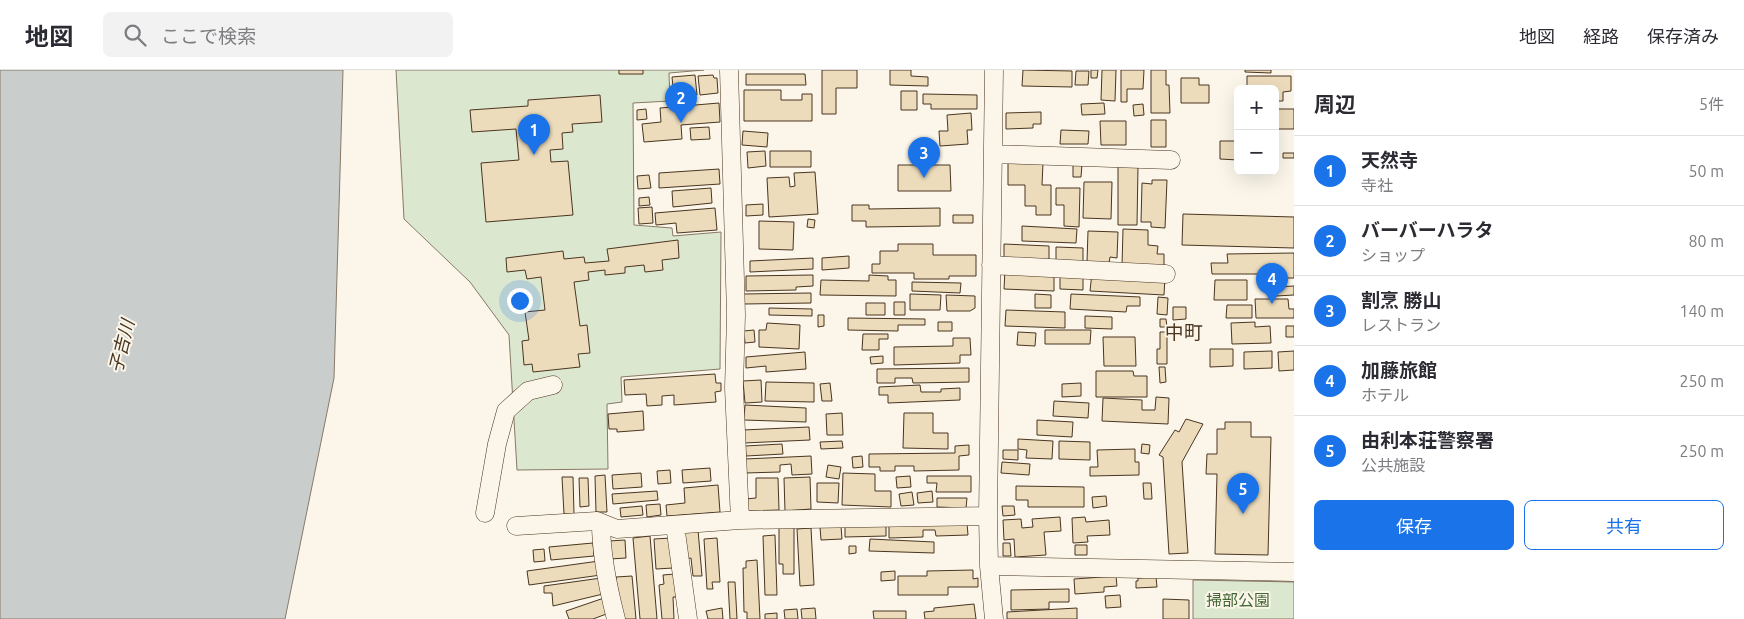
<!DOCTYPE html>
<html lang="ja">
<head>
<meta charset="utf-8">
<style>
  body { margin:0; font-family:Ubuntu,"Noto Sans JP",sans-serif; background:#f2f2f3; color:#2b2b33 }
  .controls { position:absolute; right:15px; top:15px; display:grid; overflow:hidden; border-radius:8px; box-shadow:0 5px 20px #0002 }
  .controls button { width:45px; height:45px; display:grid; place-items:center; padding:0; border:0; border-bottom:1px solid #e1e1e2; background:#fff; color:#2b2b33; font:25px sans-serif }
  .you { position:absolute; left:519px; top:230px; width:18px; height:18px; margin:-12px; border:4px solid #fff; border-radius:50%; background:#1a73e8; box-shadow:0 0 0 8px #1a73e833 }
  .badge { display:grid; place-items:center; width:32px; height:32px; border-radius:50%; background:#1a73e8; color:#fff; font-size:16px; font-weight:700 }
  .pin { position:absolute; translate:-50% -41px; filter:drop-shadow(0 1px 2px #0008) }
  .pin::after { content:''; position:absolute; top:26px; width:18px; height:15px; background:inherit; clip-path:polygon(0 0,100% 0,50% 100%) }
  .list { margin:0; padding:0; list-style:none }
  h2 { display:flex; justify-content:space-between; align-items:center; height:65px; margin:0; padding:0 20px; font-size:21px }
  h2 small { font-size:16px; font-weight:400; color:#7c7c81 }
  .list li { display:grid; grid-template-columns:32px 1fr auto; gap:15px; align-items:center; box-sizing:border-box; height:70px; padding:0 20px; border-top:1px solid #e1e1e2 }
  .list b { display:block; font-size:19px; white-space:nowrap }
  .list p { margin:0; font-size:16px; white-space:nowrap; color:#7c7c81 }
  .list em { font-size:16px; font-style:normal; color:#7c7c81 }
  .actions { display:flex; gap:10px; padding:15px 20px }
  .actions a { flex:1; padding:11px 0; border:1px solid #1a73e8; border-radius:8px; text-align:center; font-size:18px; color:#1a73e8 }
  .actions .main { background:#1a73e8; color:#fff }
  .icon { flex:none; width:28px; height:28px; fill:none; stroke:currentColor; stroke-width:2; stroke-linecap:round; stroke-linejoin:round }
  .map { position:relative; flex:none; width:1294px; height:549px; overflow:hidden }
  header { display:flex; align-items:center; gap:30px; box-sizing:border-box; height:70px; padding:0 25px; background:#fff; border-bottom:1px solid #e1e1e2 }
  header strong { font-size:24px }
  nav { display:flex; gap:28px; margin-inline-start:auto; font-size:18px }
  .search { width:350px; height:45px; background:#f2f2f3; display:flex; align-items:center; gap:12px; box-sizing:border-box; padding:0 18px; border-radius:8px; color:#7c7c81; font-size:19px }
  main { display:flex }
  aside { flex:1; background:#fff }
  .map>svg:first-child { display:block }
  .green { fill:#dce7d0; stroke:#887966 }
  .water { fill:#c9cecd; stroke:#887966 }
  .building { fill:#ecdcbc; stroke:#4a3520 }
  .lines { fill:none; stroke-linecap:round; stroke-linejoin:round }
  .minor-casing { stroke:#4a3520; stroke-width:19 }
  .minor { stroke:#fbf6e9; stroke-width:18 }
  .labels { text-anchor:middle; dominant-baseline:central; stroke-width:4; stroke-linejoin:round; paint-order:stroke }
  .park-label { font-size:16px; fill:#436837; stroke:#fbf6e9 }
  .water-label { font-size:18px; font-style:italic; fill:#4a3520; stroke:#fbf6e9 }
  .quarter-label { font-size:19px; fill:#4a3520; stroke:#fbf6e9 }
</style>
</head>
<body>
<header>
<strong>地図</strong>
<div class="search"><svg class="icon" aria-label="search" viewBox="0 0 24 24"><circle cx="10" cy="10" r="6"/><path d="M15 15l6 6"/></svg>ここで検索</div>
<nav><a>地図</a><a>経路</a><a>保存済み</a></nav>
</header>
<main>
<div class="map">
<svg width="1294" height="549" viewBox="0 0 1294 549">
  <rect width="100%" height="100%" fill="#fbf6e9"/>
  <path class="green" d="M 396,0 L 704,0 L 669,3 L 670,31 L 633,33 L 634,155 L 672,158 L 673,166 L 721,162 L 720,299 L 621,307 L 622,332 L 607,334 L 608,399 L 517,400 L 509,265 L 470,212 L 404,149 Z
    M 1193,510 L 1294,512 L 1294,549 L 1193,549 Z"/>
  <path class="water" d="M 0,0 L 343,0 L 334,308 L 285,549 L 0,549 Z"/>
  <path class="building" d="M 619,0 L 643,0 L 643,4 L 619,4 Z
    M 822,0 L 857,0 L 857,18 L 836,18 L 836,44 L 822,44 Z
    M 890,0 L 911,0 L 911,6 L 928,7 L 928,16 L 890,15 Z
    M 1023,0 L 1072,1 L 1072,17 L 1022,16 Z
    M 1091,0 L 1098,0 L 1097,8 L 1091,8 Z
    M 1102,0 L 1116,0 L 1115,31 L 1101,30 Z
    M 1121,0 L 1144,0 L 1143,19 L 1127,19 L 1127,32 L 1121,32 Z
    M 1151,0 L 1166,0 L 1166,15 L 1169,15 L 1170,43 L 1151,43 Z
    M 1245,0 L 1271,0 L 1271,3 L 1245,2 Z
    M 1076,1 L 1089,1 L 1088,15 L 1075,15 Z
    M 746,4 L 805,4 L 806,15 L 746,15 Z
    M 695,5 L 697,25 L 674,27 L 672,7 Z
    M 713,5 L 714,8 L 717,8 L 718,23 L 700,25 L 698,6 Z
    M 1247,6 L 1291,6 L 1291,21 L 1283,22 L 1283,31 L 1275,31 L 1275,19 L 1247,19 Z
    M 1181,8 L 1199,8 L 1199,15 L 1209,15 L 1209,33 L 1181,33 Z
    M 744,20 L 781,20 L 781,30 L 802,30 L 802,24 L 812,24 L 812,51 L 744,51 Z
    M 901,21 L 917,21 L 917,40 L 901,40 Z
    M 923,24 L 977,25 L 977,39 L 931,39 L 931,34 L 923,34 Z
    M 600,25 L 602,52 L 572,54 L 573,62 L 562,63 L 563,79 L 550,80 L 551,92 L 568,91 L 573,145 L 486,152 L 481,93 L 519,90 L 516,59 L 472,62 L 470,40 L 528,36 L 528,30 Z
    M 719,33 L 720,52 L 681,55 L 682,69 L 644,72 L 642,54 L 661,52 L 660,38 Z
    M 1104,33 L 1105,44 L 1082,45 L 1081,34 Z
    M 1143,34 L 1144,45 L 1134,46 L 1133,35 Z
    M 646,39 L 647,49 L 637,50 L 637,40 Z
    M 1275,39 L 1294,39 L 1294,59 L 1275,59 Z
    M 1041,42 L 1041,54 L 1033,54 L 1033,58 L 1006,59 L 1006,43 Z
    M 971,43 L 972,60 L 967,60 L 968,74 L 940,76 L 939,61 L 948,61 L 947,45 Z
    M 1151,50 L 1166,50 L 1166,77 L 1151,77 Z
    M 1100,51 L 1126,51 L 1126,75 L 1101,75 Z
    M 709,57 L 710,69 L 691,70 L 690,58 Z
    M 1061,60 L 1089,61 L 1088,74 L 1060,74 Z
    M 743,61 L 768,63 L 767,77 L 742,75 Z
    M 1220,71 L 1238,71 L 1238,90 L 1220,89 Z
    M 1275,73 L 1277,73 L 1276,91 L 1275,91 Z
    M 765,81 L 766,96 L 748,98 L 747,82 Z
    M 770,81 L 811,81 L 811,97 L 770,97 Z
    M 1283,83 L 1294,83 L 1294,88 L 1283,88 Z
    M 1008,92 L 1043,93 L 1042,115 L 1051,115 L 1051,145 L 1036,145 L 1036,136 L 1025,136 L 1025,115 L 1008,115 Z
    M 1073,93 L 1082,94 L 1081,107 L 1073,107 Z
    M 898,95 L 950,95 L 951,121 L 898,121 Z
    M 1118,96 L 1138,96 L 1137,155 L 1118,155 Z
    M 719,99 L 720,114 L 659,118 L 659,103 Z
    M 815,102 L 818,144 L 769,147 L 767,108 L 789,107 L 790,117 L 795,116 L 794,103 Z
    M 649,105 L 651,118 L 638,119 L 637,106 Z
    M 1152,110 L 1167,110 L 1165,158 L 1151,157 L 1151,152 L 1141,152 L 1142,113 L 1152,114 Z
    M 1084,112 L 1112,112 L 1111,149 L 1083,148 Z
    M 711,118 L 712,133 L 673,137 L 672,121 Z
    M 1056,118 L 1080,118 L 1079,157 L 1064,156 L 1064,135 L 1056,135 Z
    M 649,127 L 650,135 L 639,136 L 639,128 Z
    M 763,134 L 763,145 L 746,146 L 746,135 Z
    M 852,135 L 869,135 L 869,139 L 940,138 L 940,156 L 866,157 L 866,151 L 852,151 Z
    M 652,137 L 653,153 L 639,154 L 638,138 Z
    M 715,138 L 717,160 L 677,163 L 676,153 L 656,155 L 655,143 Z
    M 1183,144 L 1294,147 L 1294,178 L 1182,175 Z
    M 953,145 L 973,145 L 973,153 L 953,153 Z
    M 808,149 L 815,150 L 814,158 L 807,157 Z
    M 759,151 L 794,152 L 793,180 L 759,179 Z
    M 1022,156 L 1077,159 L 1076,173 L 1022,171 Z
    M 1123,159 L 1148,160 L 1148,175 L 1158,176 L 1157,184 L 1164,184 L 1164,198 L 1122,196 Z
    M 1088,161 L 1118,162 L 1117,188 L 1110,187 L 1109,193 L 1087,192 Z
    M 678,170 L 679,188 L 662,190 L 663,200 L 645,202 L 644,195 L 625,197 L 625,203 L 605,205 L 605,200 L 588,202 L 589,210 L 574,212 L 580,256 L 587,255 L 590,283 L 578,284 L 580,297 L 533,302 L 532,294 L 524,295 L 522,271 L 529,270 L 525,242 L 545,240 L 541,207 L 527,209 L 525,200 L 507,202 L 506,188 L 563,181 L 564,189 L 584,187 L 585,193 L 609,191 L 607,179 Z
    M 898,174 L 933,174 L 933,185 L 976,185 L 976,206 L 949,206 L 949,209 L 914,209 L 914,203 L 872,203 L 872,194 L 880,194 L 880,181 L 898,181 Z
    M 1004,174 L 1049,176 L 1049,192 L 1004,191 Z
    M 1056,177 L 1083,178 L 1083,193 L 1056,193 Z
    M 1294,183 L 1294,208 L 1275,208 L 1275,198 L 1263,198 L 1263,204 L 1212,204 L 1211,193 L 1228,193 L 1227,184 Z
    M 849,186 L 849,198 L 822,200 L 822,188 Z
    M 813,188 L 813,199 L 750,202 L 750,191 Z
    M 1005,200 L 1054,203 L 1054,221 L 1004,219 Z
    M 1060,202 L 1083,202 L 1083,220 L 1060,219 Z
    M 1092,203 L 1165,207 L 1164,225 L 1090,221 Z
    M 813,205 L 813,216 L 796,217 L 796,220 L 746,221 L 746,206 Z
    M 869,205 L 888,206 L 888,210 L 896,210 L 896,226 L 820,225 L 821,210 L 869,211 Z
    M 1215,210 L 1247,210 L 1247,230 L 1214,230 Z
    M 912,212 L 961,213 L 960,223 L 912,221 Z
    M 1294,216 L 1294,225 L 1276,226 L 1275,217 Z
    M 811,223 L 811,233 L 744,234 L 743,224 Z
    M 910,224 L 941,225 L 940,240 L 910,240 Z
    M 1035,224 L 1051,225 L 1051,238 L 1035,238 Z
    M 1071,224 L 1140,227 L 1140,236 L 1127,236 L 1126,242 L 1070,239 Z
    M 946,225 L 975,226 L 975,238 L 970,241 L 947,241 Z
    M 1158,227 L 1168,228 L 1167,245 L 1157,244 Z
    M 1255,229 L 1288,229 L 1289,239 L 1294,239 L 1294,248 L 1256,248 Z
    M 894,232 L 905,232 L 905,245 L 894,245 Z
    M 866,233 L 885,233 L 885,245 L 866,245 Z
    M 1227,235 L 1252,235 L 1252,248 L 1226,248 Z
    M 1173,237 L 1186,237 L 1186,249 L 1173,250 Z
    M 769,238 L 812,239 L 812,246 L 769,245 Z
    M 1006,240 L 1065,242 L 1065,258 L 1005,256 Z
    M 818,245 L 824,245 L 824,256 L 818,257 Z
    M 1085,246 L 1112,247 L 1112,259 L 1085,258 Z
    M 848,248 L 925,249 L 925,255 L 898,255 L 898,261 L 848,260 Z
    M 1160,249 L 1166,249 L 1167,257 L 1160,257 Z
    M 938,252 L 952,252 L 952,261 L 938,261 Z
    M 1255,252 L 1255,257 L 1270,256 L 1271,273 L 1232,274 L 1231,253 Z
    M 767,253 L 800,255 L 799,279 L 759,277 L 759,260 L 766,260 Z
    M 1286,256 L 1294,256 L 1294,267 L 1286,267 Z
    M 754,260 L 755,272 L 745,273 L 744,261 Z
    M 1045,260 L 1091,260 L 1090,274 L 1045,274 Z
    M 1018,262 L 1036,263 L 1035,276 L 1017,275 Z
    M 1160,262 L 1167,262 L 1167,294 L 1157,294 L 1157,279 L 1160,279 Z
    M 863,264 L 888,264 L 888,269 L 879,269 L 879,280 L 862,280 Z
    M 1103,267 L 1135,267 L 1136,296 L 1104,296 Z
    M 953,268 L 970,268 L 971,285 L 960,285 L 960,293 L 894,295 L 894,277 L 953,276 Z
    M 1210,279 L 1233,279 L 1233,296 L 1210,297 Z
    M 1272,281 L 1272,298 L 1244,299 L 1244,282 Z
    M 1294,281 L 1294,300 L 1279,301 L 1278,282 Z
    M 805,282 L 806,299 L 766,302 L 766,296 L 746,298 L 746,287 Z
    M 883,286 L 883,293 L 871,294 L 870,287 Z
    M 1159,297 L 1165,297 L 1166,312 L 1160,313 Z
    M 969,298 L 969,312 L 913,313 L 912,308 L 895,308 L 895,313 L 877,313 L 877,299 Z
    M 1096,301 L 1133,301 L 1134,306 L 1147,306 L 1147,327 L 1096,327 Z
    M 715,304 L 716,313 L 721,313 L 721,321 L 715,322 L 716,332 L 674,335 L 674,325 L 662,326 L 662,335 L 647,336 L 646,324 L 625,325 L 624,310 Z
    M 761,310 L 762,332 L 745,333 L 743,311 Z
    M 766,312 L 814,313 L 814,332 L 765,331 Z
    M 830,313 L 832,331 L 822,331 L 820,314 Z
    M 1081,313 L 1081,326 L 1062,327 L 1062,314 Z
    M 920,315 L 921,322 L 941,322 L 941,319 L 960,318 L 960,330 L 888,333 L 888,325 L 879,325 L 879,317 Z
    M 1156,327 L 1169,328 L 1168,354 L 1102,351 L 1103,328 L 1142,330 L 1142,340 L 1155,340 Z
    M 1054,331 L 1089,333 L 1088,348 L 1053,346 Z
    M 745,335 L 806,338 L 806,352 L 744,350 Z
    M 643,341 L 644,360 L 617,362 L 617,359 L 609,359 L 608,344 Z
    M 842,343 L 843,365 L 827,365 L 826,344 Z
    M 904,343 L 933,343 L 933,363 L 948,363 L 948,379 L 903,378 Z
    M 1186,349 L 1203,354 L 1182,392 L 1188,483 L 1169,484 L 1163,387 L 1159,385 L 1175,360 L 1179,362 Z
    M 1037,350 L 1073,352 L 1072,367 L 1037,365 Z
    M 1225,352 L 1251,352 L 1251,367 L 1271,367 L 1268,485 L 1215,484 L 1217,404 L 1206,404 L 1207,384 L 1217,384 L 1217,359 L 1225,359 Z
    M 809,357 L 810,370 L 744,373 L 743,360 Z
    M 1018,369 L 1053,371 L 1052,389 L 1026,388 L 1027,380 L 1018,379 Z
    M 842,371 L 843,378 L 821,379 L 820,372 Z
    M 1059,371 L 1090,372 L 1090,390 L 1059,389 Z
    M 782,374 L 783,384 L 746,386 L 745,376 Z
    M 1142,374 L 1150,375 L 1149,384 L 1141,383 Z
    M 969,375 L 969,385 L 959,386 L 959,400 L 914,401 L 914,396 L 895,396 L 895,401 L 880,401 L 880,397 L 869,397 L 869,384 L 955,383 L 955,376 Z
    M 1135,379 L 1135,392 L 1139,392 L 1139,405 L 1090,406 L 1090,397 L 1098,397 L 1097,380 Z
    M 1003,380 L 1018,380 L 1018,390 L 1003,389 Z
    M 811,386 L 812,404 L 792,405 L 791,394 L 780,395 L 780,402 L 745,403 L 745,389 Z
    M 862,386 L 863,397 L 853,398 L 852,387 Z
    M 1002,392 L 1030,394 L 1029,405 L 1001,403 Z
    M 828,395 L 841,397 L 839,409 L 826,407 Z
    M 710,398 L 711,411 L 683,413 L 682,400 Z
    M 670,400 L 671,413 L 658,414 L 657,401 Z
    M 641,403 L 642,417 L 613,419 L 612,405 Z
    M 843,403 L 875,404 L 875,421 L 891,421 L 891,437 L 842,435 Z
    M 605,405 L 607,442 L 596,442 L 595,406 Z
    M 910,406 L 911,417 L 897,418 L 896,407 Z
    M 927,406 L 971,406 L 971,422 L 936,422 L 937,413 L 927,413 Z
    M 562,407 L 573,407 L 574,444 L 564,444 Z
    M 810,407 L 811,439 L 785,441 L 784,408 Z
    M 579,408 L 588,408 L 589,436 L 580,437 Z
    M 756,408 L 778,408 L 779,440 L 746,441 L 745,429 L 756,428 Z
    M 817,413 L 839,413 L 838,433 L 817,432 Z
    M 1143,413 L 1151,413 L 1152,429 L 1144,429 Z
    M 718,415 L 720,442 L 667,446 L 666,435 L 685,433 L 684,418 Z
    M 1016,416 L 1084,417 L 1084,437 L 1028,437 L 1028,430 L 1016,430 Z
    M 657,421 L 658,430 L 613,434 L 612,424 Z
    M 932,421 L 933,432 L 918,433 L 917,423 Z
    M 912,422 L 914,435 L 901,436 L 899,424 Z
    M 1106,426 L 1107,436 L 1093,438 L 1092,427 Z
    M 937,428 L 967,428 L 966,438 L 937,437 Z
    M 660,434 L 661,445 L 647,447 L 646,435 Z
    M 642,436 L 643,445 L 621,447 L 620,438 Z
    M 1002,436 L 1014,436 L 1015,445 L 1003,446 Z
    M 1060,447 L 1061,461 L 1044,462 L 1046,485 L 1015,487 L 1014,469 L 1004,470 L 1003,450 L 1021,449 L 1022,458 L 1033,457 L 1032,449 Z
    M 1085,447 L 1086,452 L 1109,450 L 1110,465 L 1087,466 L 1088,472 L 1073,473 L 1072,448 Z
    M 967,453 L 968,465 L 936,466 L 935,460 L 923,460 L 923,467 L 889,468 L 889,456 Z
    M 886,455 L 886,466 L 845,467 L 845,456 Z
    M 841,456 L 842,469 L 821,470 L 820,457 Z
    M 779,457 L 794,457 L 794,504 L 783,504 L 783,494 L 779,494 Z
    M 811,458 L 814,515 L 800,516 L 797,459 Z
    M 698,460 L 702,506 L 693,506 L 691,488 L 684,489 L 682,462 Z
    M 775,465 L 777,525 L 765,525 L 763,466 Z
    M 650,466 L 657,549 L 640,549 L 633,468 Z
    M 671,468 L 673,498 L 656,499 L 654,469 Z
    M 717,468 L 720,512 L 712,512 L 713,519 L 707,519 L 704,469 Z
    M 870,469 L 934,472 L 934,483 L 869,481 Z
    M 625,470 L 626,488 L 610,489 L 609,471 Z
    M 593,473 L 594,486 L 551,490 L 549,477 Z
    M 1003,473 L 1010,473 L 1011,486 L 1003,486 Z
    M 1075,475 L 1087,475 L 1087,485 L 1075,485 Z
    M 849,476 L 856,476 L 856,483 L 849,484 Z
    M 544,479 L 545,491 L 534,492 L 533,480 Z
    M 757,490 L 760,549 L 747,549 L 747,542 L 744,542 L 743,498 L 746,498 L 746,491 Z
    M 599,491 L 601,505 L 529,515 L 527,501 Z
    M 973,500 L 973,509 L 978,508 L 978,517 L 948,517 L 948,525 L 898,525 L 898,506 L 927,506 L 927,501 Z
    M 895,501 L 895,510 L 881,511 L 881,502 Z
    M 675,504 L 677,527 L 673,527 L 674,549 L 662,549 L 659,515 L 664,514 L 663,505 Z
    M 632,506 L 636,549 L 620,549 L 616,507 Z
    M 1116,506 L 1117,516 L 1104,517 L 1104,522 L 1075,524 L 1074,509 Z
    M 1156,507 L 1157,517 L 1136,518 L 1136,511 L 1138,511 L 1138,508 Z
    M 601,508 L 603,524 L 553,536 L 552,523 L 544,523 L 544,516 Z
    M 728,512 L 735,512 L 737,549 L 730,549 Z
    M 1069,519 L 1069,532 L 1049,532 L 1049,539 L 1011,540 L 1011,520 Z
    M 1120,525 L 1121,537 L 1106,538 L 1105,526 Z
    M 604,528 L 609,543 L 593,549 L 569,549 L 566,541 Z
    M 1163,529 L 1189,530 L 1189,549 L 1163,549 Z
    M 974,534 L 976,549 L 925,549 L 924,542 L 934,541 L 934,538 Z
    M 722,538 L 723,549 L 708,549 L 706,541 Z
    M 815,538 L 816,549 L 802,549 L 801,539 Z
    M 1077,538 L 1077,549 L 1007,549 L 1007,542 Z
    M 797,539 L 798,549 L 785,549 L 784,540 Z
    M 873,541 L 906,541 L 906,549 L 874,549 Z
    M 777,543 L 777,549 L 765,549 L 765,544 Z"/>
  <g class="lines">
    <g class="minor-casing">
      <path id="minor" d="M 729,0 L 736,245 L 734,318 L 740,450
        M 993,84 L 1171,90
        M 991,195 L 1166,204
        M 485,443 L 497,374 L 506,341 L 528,321 L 553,315
        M 601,453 C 601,485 608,518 616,549
        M 675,455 L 688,549
        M 516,456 L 597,451 L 617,459 L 740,450 L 988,446
        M 989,496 L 1294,502
        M 994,549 L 989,496 L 988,446 L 994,0"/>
    </g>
    <use href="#minor" class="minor"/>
  </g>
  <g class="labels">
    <g class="park-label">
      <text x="1238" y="530">掃部公園</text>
    </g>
    <g class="water-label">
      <text transform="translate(121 276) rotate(-76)">子吉川</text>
    </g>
    <g class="quarter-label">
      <text x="1184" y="262">中町</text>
    </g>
  </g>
</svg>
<div class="controls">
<button>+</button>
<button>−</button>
</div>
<div class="you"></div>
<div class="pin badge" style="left:534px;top:85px">1</div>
<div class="pin badge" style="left:681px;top:53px">2</div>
<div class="pin badge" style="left:924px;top:108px">3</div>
<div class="pin badge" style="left:1272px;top:234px">4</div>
<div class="pin badge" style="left:1243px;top:444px">5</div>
</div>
<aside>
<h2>周辺<small>5件</small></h2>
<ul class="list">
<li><span class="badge">1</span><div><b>天然寺</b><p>寺社</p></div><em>50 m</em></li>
<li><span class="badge">2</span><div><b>バーバーハラタ</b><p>ショップ</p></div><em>80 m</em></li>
<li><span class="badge">3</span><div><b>割烹 勝山</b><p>レストラン</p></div><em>140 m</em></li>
<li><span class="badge">4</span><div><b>加藤旅館</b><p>ホテル</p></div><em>250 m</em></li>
<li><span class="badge">5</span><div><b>由利本荘警察署</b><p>公共施設</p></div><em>250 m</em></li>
</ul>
<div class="actions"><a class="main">保存</a><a>共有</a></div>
</aside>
</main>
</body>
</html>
